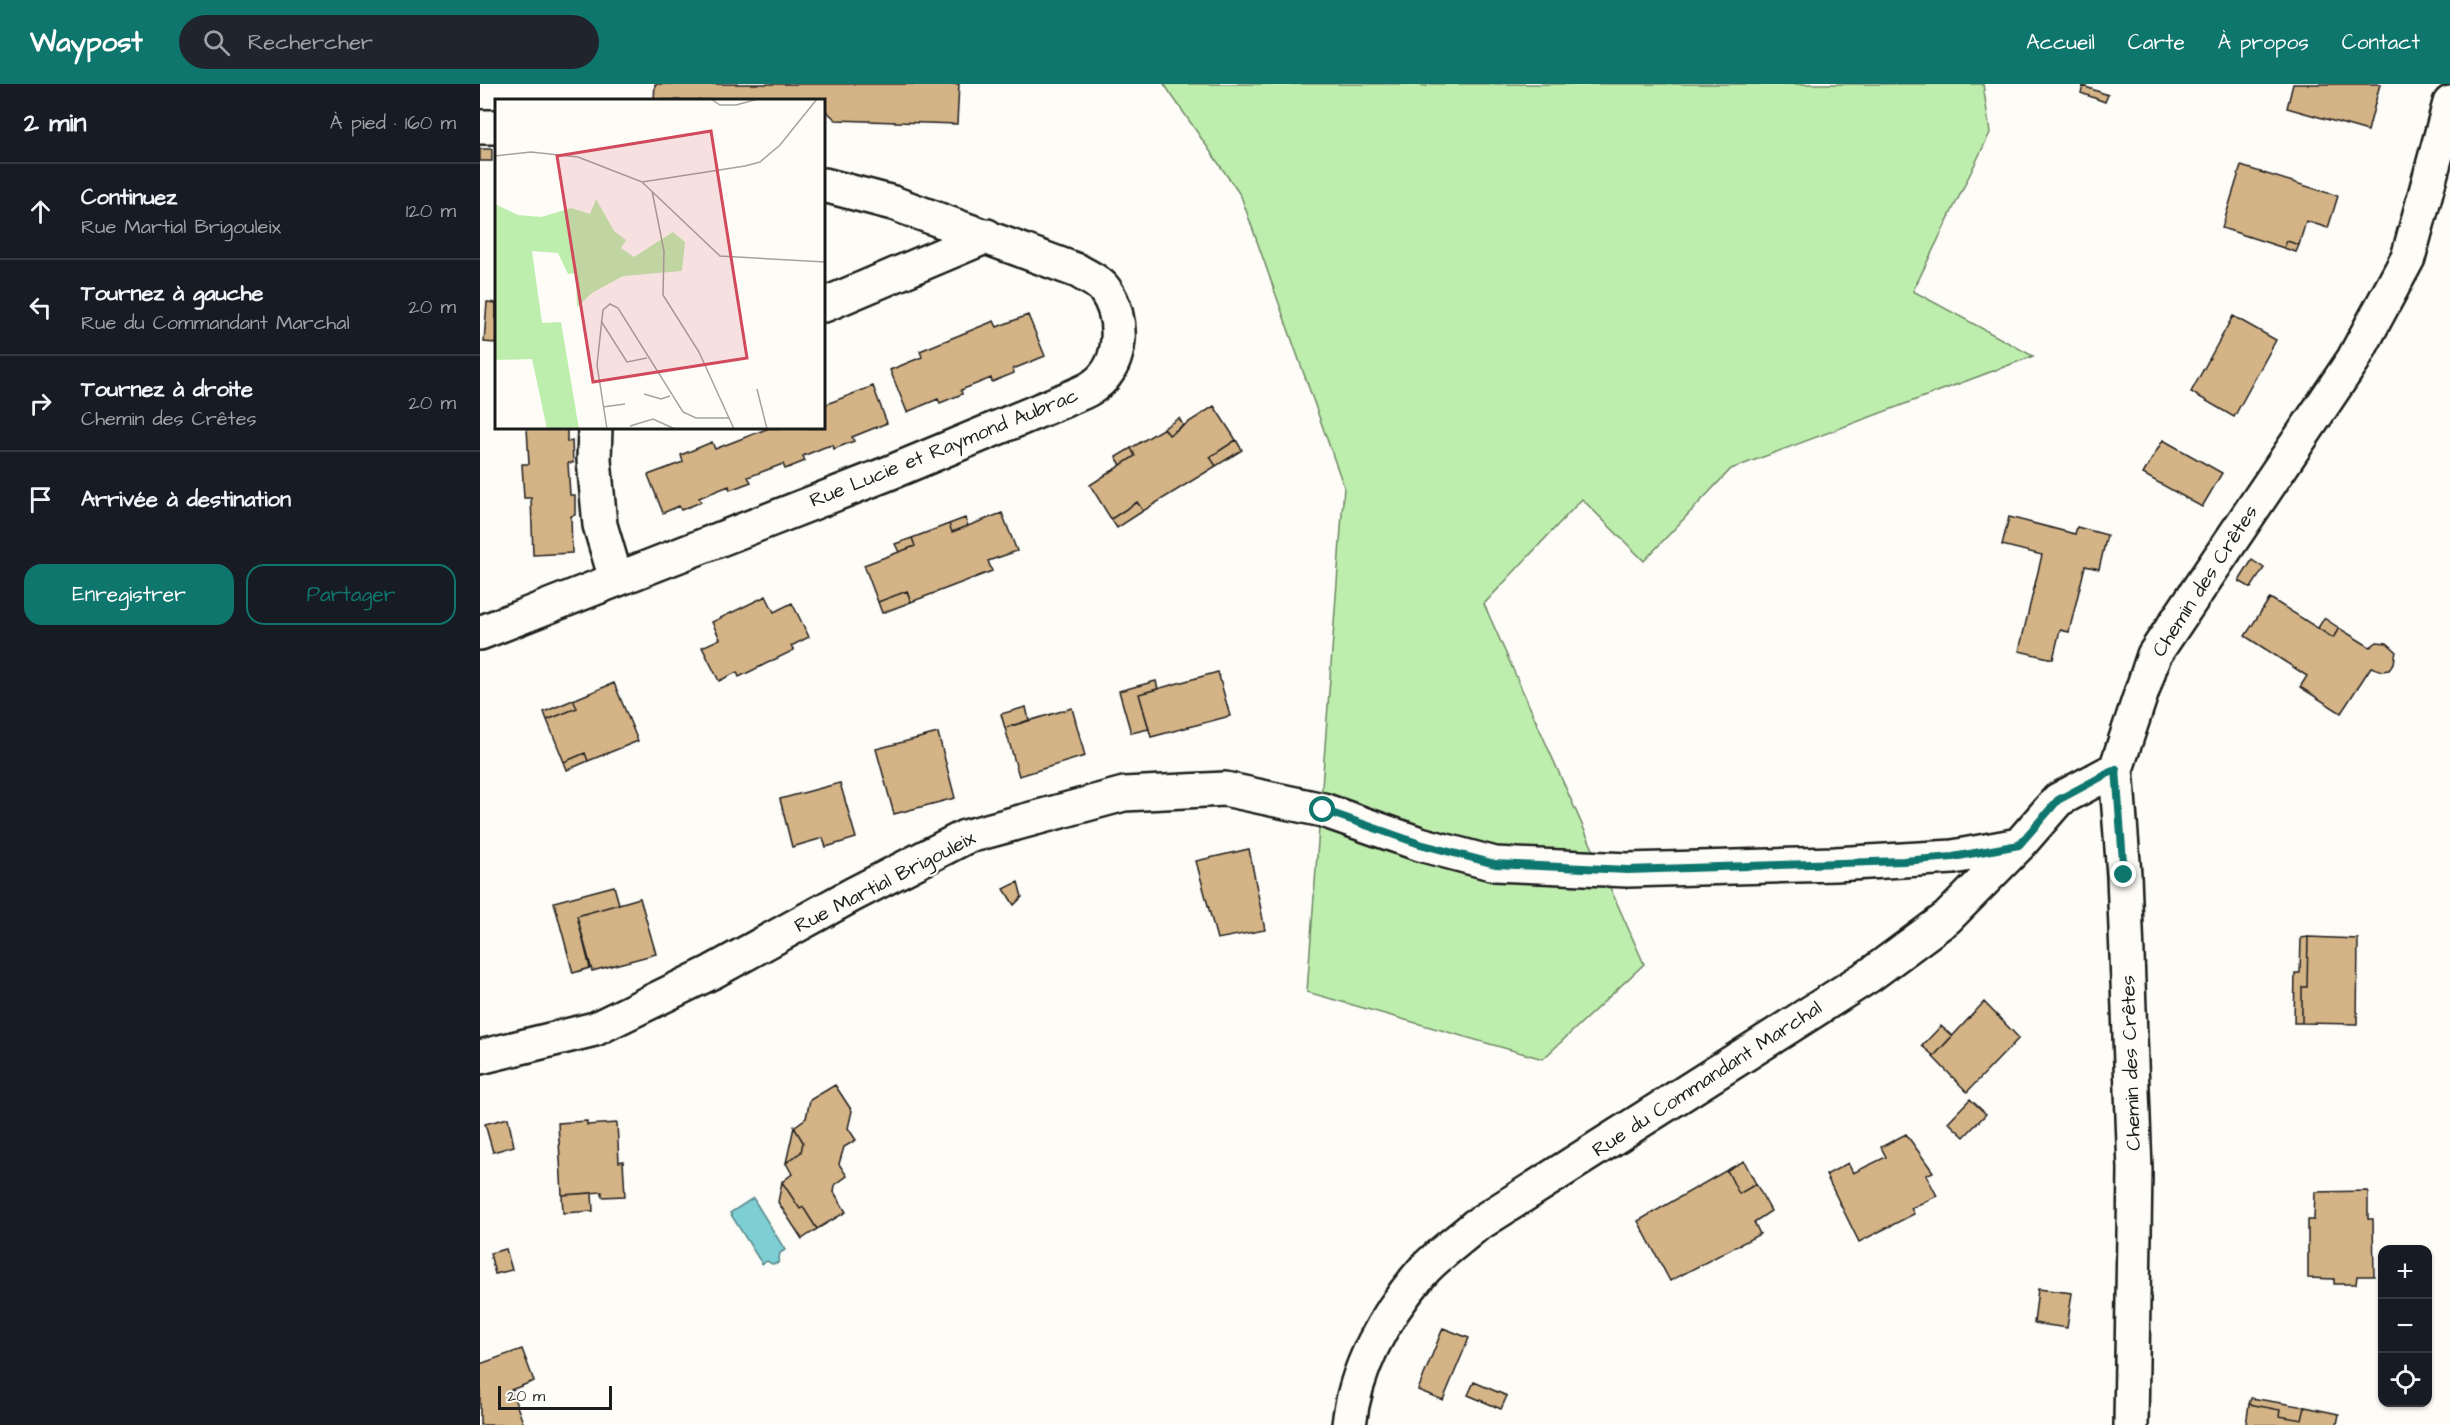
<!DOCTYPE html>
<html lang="fr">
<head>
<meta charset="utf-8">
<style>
  body { margin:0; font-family:"Architects Daughter",sans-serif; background:#20242c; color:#f1f3f6 }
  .controls { position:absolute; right:18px; bottom:18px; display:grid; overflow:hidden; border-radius:12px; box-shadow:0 2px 4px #0004 }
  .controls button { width:54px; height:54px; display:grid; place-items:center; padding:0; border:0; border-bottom:2px solid #363941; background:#171b24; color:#f1f3f6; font:30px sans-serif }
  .scale { position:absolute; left:18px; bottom:15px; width:114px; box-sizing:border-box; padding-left:6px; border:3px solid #1c1c1c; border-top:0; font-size:16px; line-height:21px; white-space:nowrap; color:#1c1c1c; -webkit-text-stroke:4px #fdfcf7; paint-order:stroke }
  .stop { position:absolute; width:18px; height:18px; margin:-14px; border:4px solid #0f766e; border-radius:50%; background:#fff }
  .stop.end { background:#0f766e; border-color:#fff; box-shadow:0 2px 6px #0008 }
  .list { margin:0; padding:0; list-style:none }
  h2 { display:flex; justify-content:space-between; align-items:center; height:78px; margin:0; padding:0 24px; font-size:26px }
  h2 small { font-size:20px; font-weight:400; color:#9ea1a6 }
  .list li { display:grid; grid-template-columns:39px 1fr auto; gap:18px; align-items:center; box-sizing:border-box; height:96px; padding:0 24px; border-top:2px solid #363941 }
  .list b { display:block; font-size:22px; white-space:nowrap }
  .list p { margin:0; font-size:20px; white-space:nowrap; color:#9ea1a6 }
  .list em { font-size:20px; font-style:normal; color:#9ea1a6 }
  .actions { display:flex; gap:12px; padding:18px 24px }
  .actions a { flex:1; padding:14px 0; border:2px solid #0f766e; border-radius:18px; text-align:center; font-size:21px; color:#0f766e }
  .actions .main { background:#0f766e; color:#fff }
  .icon { flex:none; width:33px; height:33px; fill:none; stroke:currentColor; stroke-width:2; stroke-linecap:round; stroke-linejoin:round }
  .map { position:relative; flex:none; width:1970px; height:1341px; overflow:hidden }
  header { display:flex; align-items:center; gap:36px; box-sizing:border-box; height:84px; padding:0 30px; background:#0f766e; color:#fff }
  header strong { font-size:28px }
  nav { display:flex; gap:33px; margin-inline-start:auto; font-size:21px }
  .search { width:420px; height:54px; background:#20242c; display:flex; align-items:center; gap:15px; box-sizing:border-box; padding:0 21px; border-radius:33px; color:#9ea1a6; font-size:22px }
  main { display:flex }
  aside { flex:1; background:#171b24 }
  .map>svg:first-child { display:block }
  .green { fill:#beeead; stroke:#6d8564; stroke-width:1.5 }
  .water { fill:#7dcfd4; stroke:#56878a; stroke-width:1.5 }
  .building { fill:#d4b387; stroke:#1c1c1c; stroke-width:1.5 }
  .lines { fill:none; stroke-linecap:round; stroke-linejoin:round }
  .minor-casing { stroke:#1c1c1c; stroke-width:38 }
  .minor { stroke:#fdfcf7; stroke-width:33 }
  .route { stroke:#0f766e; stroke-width:8 }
  .labels { text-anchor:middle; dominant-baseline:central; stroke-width:4.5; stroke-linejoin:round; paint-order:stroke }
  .street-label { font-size:20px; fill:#1c1c1c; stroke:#fdfcf7 }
  .inset-road { fill:none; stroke:#a3a29f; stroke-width:1.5 }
  .view { fill:#d1495b; fill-opacity:0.15; stroke:#d1495b; stroke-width:3 }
  .inset-edge { fill:none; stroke:#1c1c1c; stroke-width:3 }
</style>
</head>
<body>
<header>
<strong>Waypost</strong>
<div class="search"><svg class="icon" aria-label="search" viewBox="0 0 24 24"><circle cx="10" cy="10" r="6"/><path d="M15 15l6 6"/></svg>Rechercher</div>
<nav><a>Accueil</a><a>Carte</a><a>À propos</a><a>Contact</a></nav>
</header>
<main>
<aside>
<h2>2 min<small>À pied · 160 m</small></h2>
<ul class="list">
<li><svg class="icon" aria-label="ahead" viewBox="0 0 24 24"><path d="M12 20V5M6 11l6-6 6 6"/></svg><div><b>Continuez</b><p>Rue Martial Brigouleix</p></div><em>120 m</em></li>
<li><svg class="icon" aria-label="left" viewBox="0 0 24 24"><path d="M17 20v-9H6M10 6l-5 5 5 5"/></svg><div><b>Tournez à gauche</b><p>Rue du Commandant Marchal</p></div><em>20 m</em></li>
<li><svg class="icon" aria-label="right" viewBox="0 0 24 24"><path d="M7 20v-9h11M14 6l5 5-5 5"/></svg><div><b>Tournez à droite</b><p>Chemin des Crêtes</p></div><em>20 m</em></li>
<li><svg class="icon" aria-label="arrive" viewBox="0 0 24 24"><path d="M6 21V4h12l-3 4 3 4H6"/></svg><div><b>Arrivée à destination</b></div></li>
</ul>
<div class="actions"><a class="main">Enregistrer</a><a>Partager</a></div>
</aside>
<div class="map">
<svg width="1970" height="1341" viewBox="0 0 1970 1341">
  <rect width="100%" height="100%" fill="#fdfcf7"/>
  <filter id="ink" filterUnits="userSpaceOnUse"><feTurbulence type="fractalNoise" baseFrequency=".0167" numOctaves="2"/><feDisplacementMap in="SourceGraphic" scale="12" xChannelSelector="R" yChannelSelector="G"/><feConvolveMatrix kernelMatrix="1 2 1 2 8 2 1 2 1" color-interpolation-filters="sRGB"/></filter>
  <g filter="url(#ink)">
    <path class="green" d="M 684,0 L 926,0 L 947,2 L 948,0 L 1503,0 L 1510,49 L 1433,207 L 1553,272 L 1251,385 L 1164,477 L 1102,415 L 1004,520 L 1164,880 L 1063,975 L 827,908 L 864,403 L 761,112 Z"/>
    <path class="water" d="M 273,1114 L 305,1166 L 300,1169 L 298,1179 L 292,1180 L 287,1177 L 282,1180 L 250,1129 Z"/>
    <path class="building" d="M 175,0 L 479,0 L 477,40 L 356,36 L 344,25 L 344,16 L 174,16 Z
      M 1813,0 L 1900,0 L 1888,47 L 1807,24 Z
      M 1603,2 L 1628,11 L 1625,18 L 1601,9 Z
      M 0,65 L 12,65 L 12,77 L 0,77 Z
      M 1761,82 L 1858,112 L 1848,144 L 1826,137 L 1819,161 L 1807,157 L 1804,164 L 1742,144 Z
      M 1807,157 L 1819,161 L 1816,168 L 1804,164 Z
      M 7,218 L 16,219 L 16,259 L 4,258 Z
      M 548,231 L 565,272 L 533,285 L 534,289 L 512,298 L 511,294 L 481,306 L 482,310 L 460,319 L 458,315 L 427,328 L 410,286 L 442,273 L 440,267 L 514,237 L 517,243 Z
      M 1753,232 L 1796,256 L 1754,333 L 1711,308 Z
      M 393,302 L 407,339 L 372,353 L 374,357 L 354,365 L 353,361 L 345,363 L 323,372 L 325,377 L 305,385 L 303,380 L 268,393 L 271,398 L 250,406 L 249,402 L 226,411 L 219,414 L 221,418 L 201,426 L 199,422 L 183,429 L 168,391 L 203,378 L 201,371 L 232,358 L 235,365 L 289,344 L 344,344 L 344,321 Z
      M 734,322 L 756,356 L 730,373 L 736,382 L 663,427 L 657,418 L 631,435 L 610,401 L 655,372 L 651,364 L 684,344 L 689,351 Z
      M 699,334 L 703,341 L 689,351 L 684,344 Z
      M 47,344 L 87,344 L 87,358 L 92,357 L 93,379 L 88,379 L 90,411 L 95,411 L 95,431 L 91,432 L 92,469 L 53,471 L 51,414 L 44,414 L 42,380 L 49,380 Z
      M 756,356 L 762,366 L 736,382 L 730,373 Z
      M 1683,356 L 1742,389 L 1722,423 L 1663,390 Z
      M 651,364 L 655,372 L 641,381 L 636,373 Z
      M 657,418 L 663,427 L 637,444 L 631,435 Z
      M 522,429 L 537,467 L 508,477 L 512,487 L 431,518 L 427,507 L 398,518 L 384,481 L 435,462 L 432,454 L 469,440 L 472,448 Z
      M 1529,433 L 1595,450 L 1597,443 L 1627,451 L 1619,485 L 1605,482 L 1589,548 L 1580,546 L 1573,575 L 1539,567 L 1562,471 L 1522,461 Z
      M 485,434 L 488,442 L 472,448 L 469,440 Z
      M 432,454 L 435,462 L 419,468 L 415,460 Z
      M 1772,476 L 1784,484 L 1771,504 L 1759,497 Z
      M 427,507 L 431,518 L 402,529 L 398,518 Z
      M 286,512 L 294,528 L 312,519 L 329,553 L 311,562 L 314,566 L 259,593 L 257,588 L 239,597 L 222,563 L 240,555 L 232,538 Z
      M 1790,514 L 1853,554 L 1859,544 L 1890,563 L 1897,558 L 1907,559 L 1916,567 L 1914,579 L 1909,586 L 1902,587 L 1891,583 L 1861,629 L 1820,603 L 1827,592 L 1765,552 Z
      M 1844,534 L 1859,544 L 1853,554 L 1838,544 Z
      M 738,588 L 750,632 L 671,653 L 659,610 Z
      M 676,597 L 678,605 L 659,610 L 669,645 L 651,649 L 639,607 Z
      M 134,599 L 158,657 L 108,677 L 105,669 L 84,678 L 67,636 L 97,624 L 93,616 Z
      M 93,616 L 97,624 L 67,636 L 64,628 Z
      M 546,623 L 549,636 L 525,644 L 521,630 Z
      M 592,624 L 605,672 L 539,692 L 525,644 Z
      M 458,649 L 475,714 L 414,730 L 396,665 Z
      M 105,669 L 108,677 L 87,686 L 84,678 Z
      M 360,699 L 376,754 L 346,763 L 343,754 L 312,763 L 300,715 Z
      M 769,765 L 785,846 L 737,855 L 716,777 Z
      M 538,798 L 542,813 L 534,821 L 524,805 Z
      M 134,802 L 139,820 L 97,832 L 110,884 L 93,889 L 74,818 Z
      M 160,814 L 176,870 L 112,887 L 97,832 Z
      M 1828,853 L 1878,855 L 1877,940 L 1822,939 L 1822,903 L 1827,903 Z
      M 1828,853 L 1827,903 L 1822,903 L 1822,939 L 1814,939 L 1815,889 L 1820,889 L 1821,854 Z
      M 1504,918 L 1539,954 L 1487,1008 L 1453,973 Z
      M 1461,942 L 1472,952 L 1454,972 L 1442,962 Z
      M 355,1001 L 372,1027 L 368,1044 L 376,1056 L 364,1063 L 359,1080 L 367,1092 L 355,1101 L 354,1108 L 366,1128 L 337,1145 L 323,1123 L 320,1125 L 302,1098 L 312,1090 L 306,1079 L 321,1068 L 323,1058 L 314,1043 L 326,1034 L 330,1016 Z
      M 1490,1015 L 1506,1030 L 1484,1053 L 1468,1038 Z
      M 28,1034 L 34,1062 L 13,1068 L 5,1040 Z
      M 107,1037 L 107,1041 L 137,1039 L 139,1078 L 143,1077 L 145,1112 L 122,1113 L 122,1108 L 82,1111 L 78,1039 Z
      M 314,1043 L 323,1058 L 321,1068 L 306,1079 Z
      M 1426,1050 L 1453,1088 L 1446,1091 L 1457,1112 L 1431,1124 L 1434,1130 L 1379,1158 L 1346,1091 L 1368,1079 L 1373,1089 L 1406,1073 L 1401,1063 Z
      M 1264,1077 L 1276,1100 L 1259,1110 L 1247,1086 Z
      M 1247,1086 L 1259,1110 L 1276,1100 L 1291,1127 L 1274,1138 L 1280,1150 L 1190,1197 L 1158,1137 Z
      M 302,1098 L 320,1125 L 323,1123 L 337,1145 L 322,1155 L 298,1118 Z
      M 1888,1107 L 1888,1135 L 1893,1135 L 1894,1192 L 1877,1192 L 1876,1200 L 1854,1200 L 1854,1195 L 1828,1194 L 1828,1136 L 1834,1136 L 1835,1108 Z
      M 112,1109 L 113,1127 L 83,1129 L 82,1111 Z
      M 26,1165 L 32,1186 L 15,1190 L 10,1169 Z
      M 1558,1205 L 1592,1209 L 1587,1244 L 1554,1239 Z
      M 963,1244 L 989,1254 L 963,1316 L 938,1306 Z
      M 42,1265 L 54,1297 L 31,1306 L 44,1341 L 0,1341 L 0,1280 Z
      M 994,1298 L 1027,1312 L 1021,1325 L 988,1311 Z
      M 1771,1314 L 1825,1323 L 1822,1336 L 1799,1332 L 1800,1326 L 1769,1320 Z
      M 1769,1320 L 1800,1326 L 1799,1332 L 1822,1336 L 1825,1323 L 1859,1330 L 1857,1341 L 1766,1341 Z"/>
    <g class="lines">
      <g class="minor-casing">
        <path id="minor" d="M 0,43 L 16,43
          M 344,221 L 507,152
          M 115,344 L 114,376 L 120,441 L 136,495
          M 0,549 L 409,389 L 594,312 C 601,309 609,306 615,301 C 644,280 644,233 625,206 C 620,198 606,192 598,187 L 413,119 L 344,101
          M 0,973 L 115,945 L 232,888 L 372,811 L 485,753 L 644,710 L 745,705 L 843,726 L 940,760 L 1015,780 L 1148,786 L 1355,780 L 1473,773 L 1539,761
          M 869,1341 C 875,1284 905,1231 942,1188 C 957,1171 978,1157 995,1142 L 1390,891 L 1467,834 L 1539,761 L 1578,716 L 1636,685
          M 1651,1341 L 1655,1086 L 1644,791 L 1636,685 L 1674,571 L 1873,276 L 1928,174 L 1970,19"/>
      </g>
      <use href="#minor" class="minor"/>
    </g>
  </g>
  <g class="lines" filter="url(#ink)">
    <path class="route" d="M 843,726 L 940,760 L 1015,780 L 1148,786 L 1423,777 L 1473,773 L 1539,761 L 1578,716 L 1636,685 L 1644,791"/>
  </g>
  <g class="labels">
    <g class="street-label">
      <text transform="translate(464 364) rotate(-22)">Rue Lucie et Raymond Aubrac</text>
      <text transform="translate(1725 497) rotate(-57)">Chemin des Crêtes</text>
      <text transform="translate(405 798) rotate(-27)">Rue Martial Brigouleix</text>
      <text transform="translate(1651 979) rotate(-92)">Chemin des Crêtes</text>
      <text transform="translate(1227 995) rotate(-33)">Rue du Commandant Marchal</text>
    </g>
  </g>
  <g transform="translate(15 15)">
    <rect width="330" height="330" fill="#fdfcf7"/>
    <path d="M 101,100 L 119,132 L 131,141 L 126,149 L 139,158 L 178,133 L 190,143 L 187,172 L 128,177 L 97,194 L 82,208 L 81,174 L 73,175 L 63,154 L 37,152 L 47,224 L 66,223 L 84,330 L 52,330 L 37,260 L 0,261 L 0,105 L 23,116 L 46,118 L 76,109 L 95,115 Z" fill="#beeead"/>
    <path class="inset-road" d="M 216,0 L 225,6 L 241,6 L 263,0M 0,57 L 36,53 L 83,58 L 147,83 L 250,67 L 265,63 L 285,46 L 322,0M 147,83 L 225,157 L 330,163M 157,92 L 169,152 L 168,196 L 204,253 L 239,330M 106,222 L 132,263 L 152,259M 262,290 L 272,330M 149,295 L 166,300 L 175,297M 108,308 L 130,305M 135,327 L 158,320 L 180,330M 112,330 L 102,266 L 108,211 L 115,205 L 123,209 L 188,313 L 201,319 L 235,319"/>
    <path class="view" d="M 216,32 L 252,259 L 98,283 L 62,57 Z"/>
    <rect width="330" height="330" class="inset-edge"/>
  </g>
</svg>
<div class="controls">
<button>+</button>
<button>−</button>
<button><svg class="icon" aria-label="locate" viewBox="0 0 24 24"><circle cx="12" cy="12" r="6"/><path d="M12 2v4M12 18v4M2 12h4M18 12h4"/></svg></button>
</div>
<div class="scale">20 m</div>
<div class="stop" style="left:843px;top:726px"></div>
<div class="stop end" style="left:1644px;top:791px"></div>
</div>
</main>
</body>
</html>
